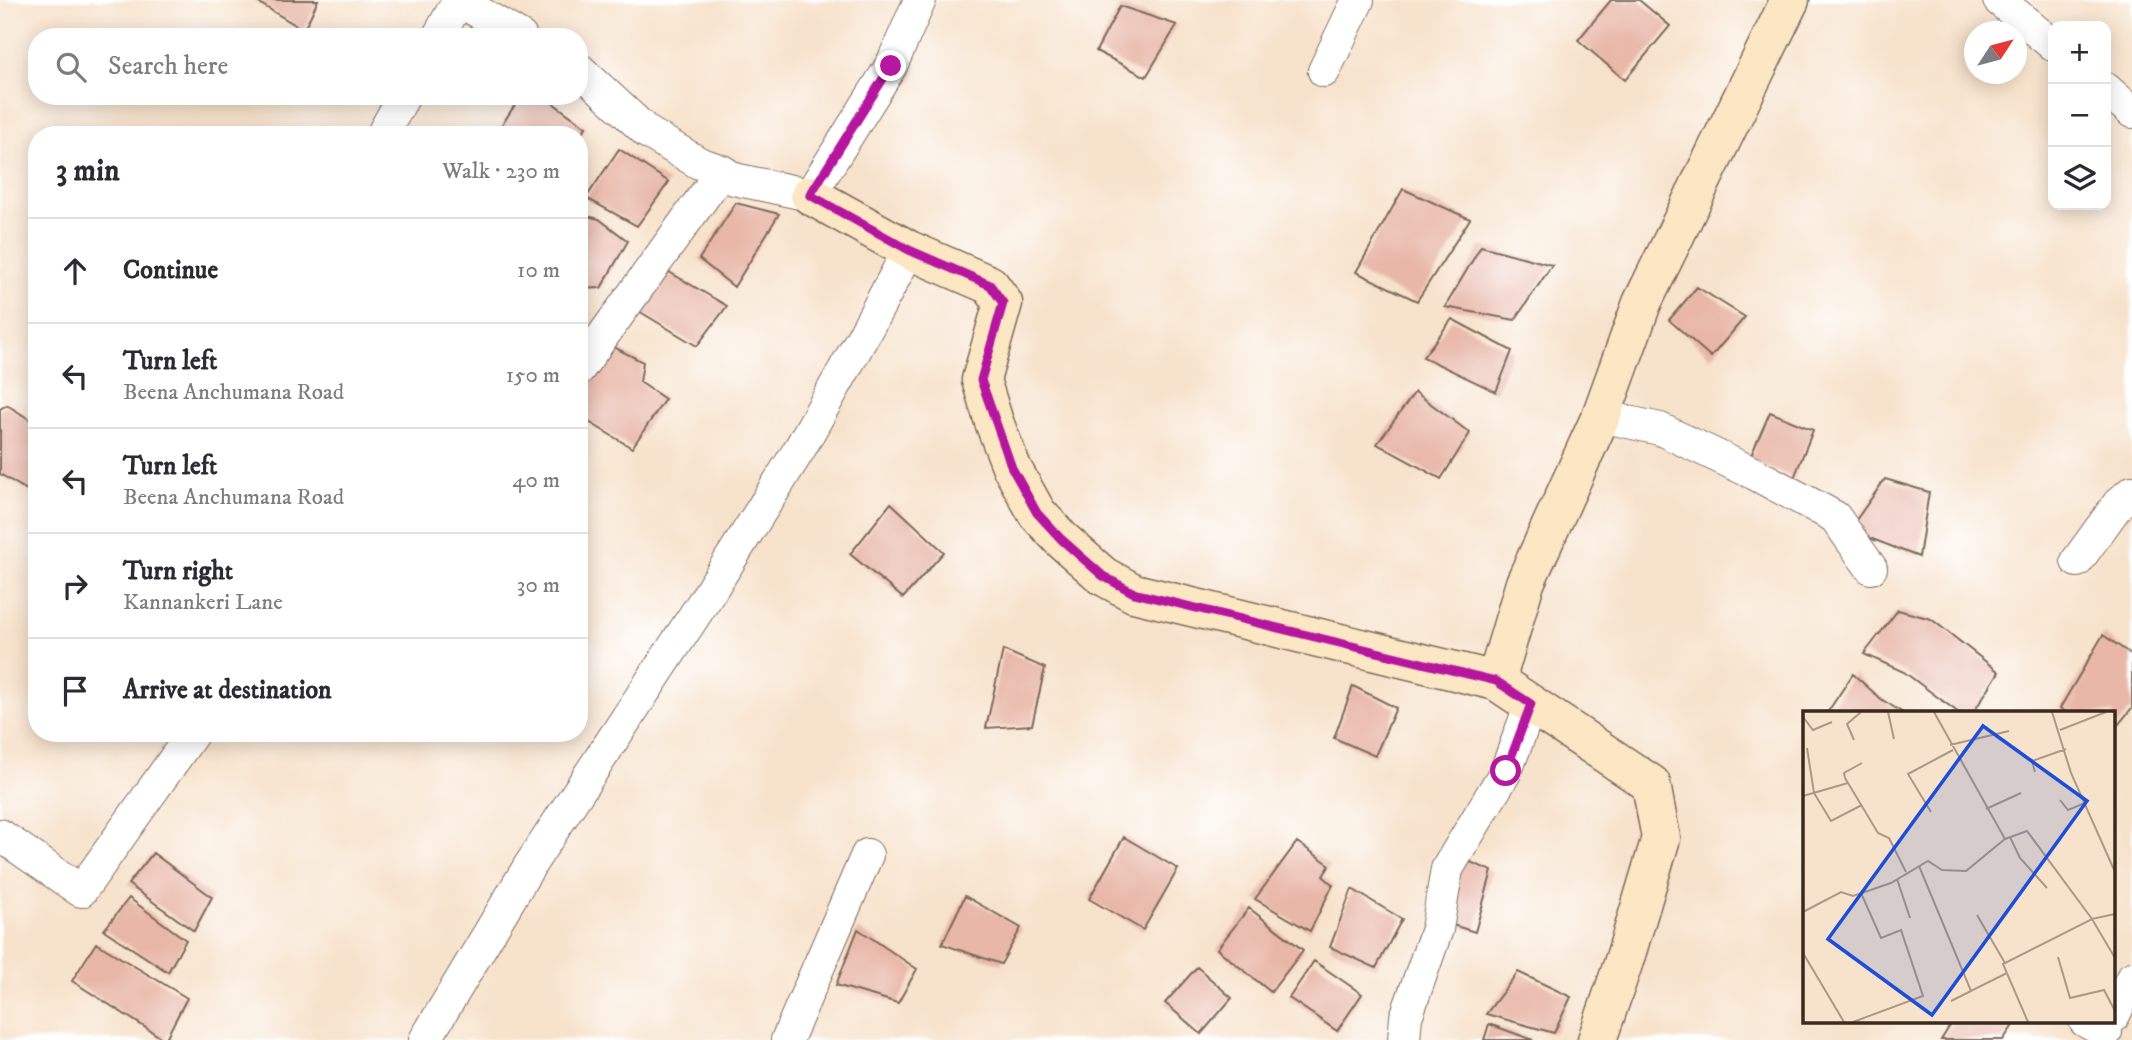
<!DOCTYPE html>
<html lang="en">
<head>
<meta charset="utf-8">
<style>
  body { margin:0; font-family:"IM FELL DW Pica",serif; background:#f2f2f3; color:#2b2b33 }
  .controls { position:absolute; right:21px; top:21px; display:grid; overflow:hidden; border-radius:14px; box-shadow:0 4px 18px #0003 }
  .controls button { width:63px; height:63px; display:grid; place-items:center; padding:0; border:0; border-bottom:2px solid #e1e1e2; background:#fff; color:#2b2b33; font:35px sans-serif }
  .compass { position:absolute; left:1964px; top:21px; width:63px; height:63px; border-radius:50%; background:#fff; box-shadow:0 4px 18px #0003; rotate:54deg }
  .stop { position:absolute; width:21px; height:21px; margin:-16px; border:5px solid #b5179e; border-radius:50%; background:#fff }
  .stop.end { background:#b5179e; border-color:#fff; box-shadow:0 2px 7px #0008 }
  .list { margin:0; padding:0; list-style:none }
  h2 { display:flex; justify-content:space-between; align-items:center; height:91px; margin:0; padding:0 28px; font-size:30px }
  h2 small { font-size:23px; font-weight:400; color:#7c7c81 }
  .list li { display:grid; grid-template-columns:46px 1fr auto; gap:21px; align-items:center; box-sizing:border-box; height:105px; padding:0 28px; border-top:2px solid #e1e1e2 }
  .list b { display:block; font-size:26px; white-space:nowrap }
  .list p { margin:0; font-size:23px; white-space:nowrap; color:#7c7c81 }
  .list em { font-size:23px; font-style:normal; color:#7c7c81 }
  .icon { flex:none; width:38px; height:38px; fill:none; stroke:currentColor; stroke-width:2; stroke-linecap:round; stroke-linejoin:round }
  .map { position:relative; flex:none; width:2132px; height:1040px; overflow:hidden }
  .search { position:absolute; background:#fff; box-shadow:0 4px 18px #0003; left:28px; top:28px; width:560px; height:77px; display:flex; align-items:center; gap:18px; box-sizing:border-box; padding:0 24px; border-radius:28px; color:#7c7c81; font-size:26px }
  .panel { position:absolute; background:#fff; box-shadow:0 4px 18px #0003; left:28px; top:126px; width:560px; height:616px; border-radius:28px }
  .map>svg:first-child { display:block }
  .building { fill:#e8b7a7 }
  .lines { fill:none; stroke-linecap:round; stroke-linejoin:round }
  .street-casing { stroke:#7d6a5b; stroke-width:34 }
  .secondary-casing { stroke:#7d6a5b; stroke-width:41 }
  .street { stroke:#fff; stroke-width:32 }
  .secondary { stroke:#fbe7c3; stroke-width:38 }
  .route { stroke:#b5179e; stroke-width:9 }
  .inset-road { fill:none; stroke:#ac9886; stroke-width:2 }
  .view { fill:#1d4ed8; fill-opacity:0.15; stroke:#1d4ed8; stroke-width:3.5 }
  .inset-edge { fill:none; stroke:#3b2a1e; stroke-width:3.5 }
</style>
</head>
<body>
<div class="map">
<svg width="2132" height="1040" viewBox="0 0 2132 1040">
  <rect width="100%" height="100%" fill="#fff"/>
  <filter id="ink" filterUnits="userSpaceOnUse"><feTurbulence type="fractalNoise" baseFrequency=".0143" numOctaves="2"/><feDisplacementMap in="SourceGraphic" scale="14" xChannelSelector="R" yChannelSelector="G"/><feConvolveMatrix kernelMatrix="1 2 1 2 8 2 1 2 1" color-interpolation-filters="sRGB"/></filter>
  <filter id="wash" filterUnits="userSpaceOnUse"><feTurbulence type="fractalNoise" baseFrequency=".00686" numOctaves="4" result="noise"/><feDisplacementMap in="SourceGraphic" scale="28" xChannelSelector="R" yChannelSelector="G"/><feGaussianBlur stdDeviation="1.57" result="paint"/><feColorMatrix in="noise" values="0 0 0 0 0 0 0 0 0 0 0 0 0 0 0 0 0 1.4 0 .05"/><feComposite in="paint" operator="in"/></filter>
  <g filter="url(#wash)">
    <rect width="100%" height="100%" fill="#f7e2cb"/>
    <g id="blocks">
      <path class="building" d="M 254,0 L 318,0 L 304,30 Z
        M 1611,0 L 1639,0 L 1670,26 L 1625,80 L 1578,40 Z
        M 1120,6 L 1177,25 L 1146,77 L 1096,51 Z
        M 521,96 L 543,96 L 586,127 L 579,139 L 579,135 L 495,135 Z
        M 619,149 L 669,182 L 637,226 L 586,198 Z
        M 1403,189 L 1470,219 L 1417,301 L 1356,272 Z
        M 736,203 L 779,214 L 734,287 L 699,259 Z
        M 579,214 L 599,219 L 628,241 L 601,288 L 579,289 Z
        M 1481,246 L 1552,265 L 1515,320 L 1445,307 Z
        M 659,266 L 727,306 L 697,346 L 632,307 Z
        M 1697,287 L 1745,317 L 1711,357 L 1669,320 Z
        M 1452,319 L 1512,351 L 1496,392 L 1423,357 Z
        M 608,344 L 643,362 L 640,382 L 665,399 L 632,448 L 579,416 L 579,382 Z
        M 1415,392 L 1470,433 L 1441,479 L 1377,444 Z
        M 7,405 L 37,424 L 37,496 L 0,474 L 0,409 Z
        M 1770,412 L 1813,430 L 1794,478 L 1749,460 Z
        M 1885,479 L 1929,492 L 1919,557 L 1849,530 Z
        M 891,503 L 944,552 L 903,598 L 850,554 Z
        M 1898,610 L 1931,619 L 1999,672 L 1973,713 L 1959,713 L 1904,672 L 1864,654 Z
        M 2103,635 L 2132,655 L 2132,708 L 2113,731 L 2113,713 L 2067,713 L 2060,708 Z
        M 1003,650 L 1045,668 L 1032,725 L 986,728 Z
        M 1853,674 L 1881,699 L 1903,713 L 1827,713 Z
        M 1353,686 L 1396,708 L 1375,756 L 1334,738 Z
        M 1124,837 L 1178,869 L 1143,930 L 1089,899 Z
        M 1297,842 L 1330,865 L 1323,876 L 1333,885 L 1310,931 L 1255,899 Z
        M 153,853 L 212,897 L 194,931 L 128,884 Z
        M 1463,859 L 1492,871 L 1475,932 L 1446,923 Z
        M 1352,889 L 1402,919 L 1376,968 L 1330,947 Z
        M 965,896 L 1021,928 L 1001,964 L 942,944 Z
        M 129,898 L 186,940 L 168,972 L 104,930 Z
        M 1249,908 L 1303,950 L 1271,992 L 1217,949 Z
        M 858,929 L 917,969 L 898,1003 L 836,985 Z
        M 96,943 L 187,998 L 165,1040 L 72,981 Z
        M 1314,961 L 1362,994 L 1337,1031 L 1289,998 Z
        M 1197,967 L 1232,998 L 1201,1034 L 1165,1003 Z
        M 1518,972 L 1571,997 L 1554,1033 L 1486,1014 Z
        M 1953,1021 L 2016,1021 L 2003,1040 L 1941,1040 Z
        M 1489,1024 L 1533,1040 L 1484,1040 Z"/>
    </g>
  </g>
  <g filter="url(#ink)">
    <use href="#blocks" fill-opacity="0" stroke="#7d6a5b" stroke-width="2"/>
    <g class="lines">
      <g class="street-casing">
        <path id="street" d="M 458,0 L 521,37
          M 1999,0 L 2053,45
          M 438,37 L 459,0
          M 579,69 L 647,132 L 699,163 L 722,171 L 734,179 L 810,195 L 891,66 L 920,0
          M 1324,71 L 1358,0
          M 2106,89 L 2132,112
          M 382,135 L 404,96
          M 579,369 L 722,171
          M 1601,416 L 1660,429 L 1755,474 L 1835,517 L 1871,568
          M 2077,561 L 2119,503 L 2132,492
          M 0,835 L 81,891 L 193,733
          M 2113,1017 L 2132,978
          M 2085,1021 L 2106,1032
          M 425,1040 L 530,865 L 706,598 L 799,450 L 862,338 L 909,250
          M 787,1040 L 867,855
          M 1404,1040 L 1406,1017 L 1437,929 L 1447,869 L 1506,771 L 1531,704"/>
      </g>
      <g class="secondary-casing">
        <path id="secondary" d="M 810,195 L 909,250 L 990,285 L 1003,303 L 981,380 L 994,422 L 1012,468 L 1037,513 L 1061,539 L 1103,576 L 1134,593 L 1496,681 L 1651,784 L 1661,838 L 1625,958 L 1597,1040
          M 1496,681 L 1525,583 L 1601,416 L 1642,303 L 1790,0"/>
      </g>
      <use href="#street" class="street"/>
      <use href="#secondary" class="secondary"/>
    </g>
  </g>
  <g class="lines" filter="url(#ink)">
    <path class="route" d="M 891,66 L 810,195 L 909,250 L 990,285 L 1003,303 L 981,380 L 1012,468 L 1037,513 L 1061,539 L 1103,576 L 1134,593 L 1496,681 L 1531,704 L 1506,771"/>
  </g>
  <g transform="translate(1803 711)">
    <rect width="312" height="312" fill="#f7e2cb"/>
    <path class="inset-road" d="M 85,1 L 91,28M 131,1 L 202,128M 249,1 L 268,62 L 312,161M 0,6 L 10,19 L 29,11M 257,19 L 303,1M 51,29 L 44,13 L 58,1M 147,34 L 206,20M 4,37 L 11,82 L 28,110 L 59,94M 59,52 L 41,62 L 42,67 L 75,122 L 86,127 L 103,161M 232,61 L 229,50 L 263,38M 0,85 L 45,72M 257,89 L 265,99 L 282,92M 183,98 L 218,82M 128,101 L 105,63 L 150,39M 207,126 L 217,147 L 244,177M 116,155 L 168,280 L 204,262M 94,168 L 107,207M 0,201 L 38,181 L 50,185 L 88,172 L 125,150 L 139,159 L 163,160 L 202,128 L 224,120 L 289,208 L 312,203M 174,204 L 202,252M 0,242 L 41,311M 255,246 L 267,287 L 301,279 L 312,300M 148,290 L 168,280M 50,311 L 120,285 L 98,219 L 78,227 L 58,182M 225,311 L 200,253 L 289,208 L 312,247"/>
    <path class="view" d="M 180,15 L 284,90 L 129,304 L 25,228 Z"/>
    <rect width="312" height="312" class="inset-edge"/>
  </g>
</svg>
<div class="controls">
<button>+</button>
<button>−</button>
<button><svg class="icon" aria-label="layers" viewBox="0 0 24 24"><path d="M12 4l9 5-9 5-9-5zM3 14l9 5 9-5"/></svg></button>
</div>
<svg class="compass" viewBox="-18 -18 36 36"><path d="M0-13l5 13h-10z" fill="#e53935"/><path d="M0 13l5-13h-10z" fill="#7c7c81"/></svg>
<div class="stop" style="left:1506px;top:771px"></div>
<div class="stop end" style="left:891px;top:66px"></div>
<div class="search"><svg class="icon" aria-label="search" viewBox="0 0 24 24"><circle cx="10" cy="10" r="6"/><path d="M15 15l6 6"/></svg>Search here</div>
<section class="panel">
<h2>3 min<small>Walk · 230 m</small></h2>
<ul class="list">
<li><svg class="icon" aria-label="ahead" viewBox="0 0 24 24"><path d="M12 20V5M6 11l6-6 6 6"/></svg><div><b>Continue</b></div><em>10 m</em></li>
<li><svg class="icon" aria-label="left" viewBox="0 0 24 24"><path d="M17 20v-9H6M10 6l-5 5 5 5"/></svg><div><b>Turn left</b><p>Beena Anchumana Road</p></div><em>150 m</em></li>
<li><svg class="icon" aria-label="left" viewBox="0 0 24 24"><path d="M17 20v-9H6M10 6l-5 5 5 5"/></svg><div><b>Turn left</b><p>Beena Anchumana Road</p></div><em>40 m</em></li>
<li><svg class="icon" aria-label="right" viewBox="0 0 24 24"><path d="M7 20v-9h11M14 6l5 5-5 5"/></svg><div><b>Turn right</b><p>Kannankeri Lane</p></div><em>30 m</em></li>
<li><svg class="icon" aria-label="arrive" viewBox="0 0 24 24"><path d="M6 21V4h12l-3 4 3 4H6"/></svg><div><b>Arrive at destination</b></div></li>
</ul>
</section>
</div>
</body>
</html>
